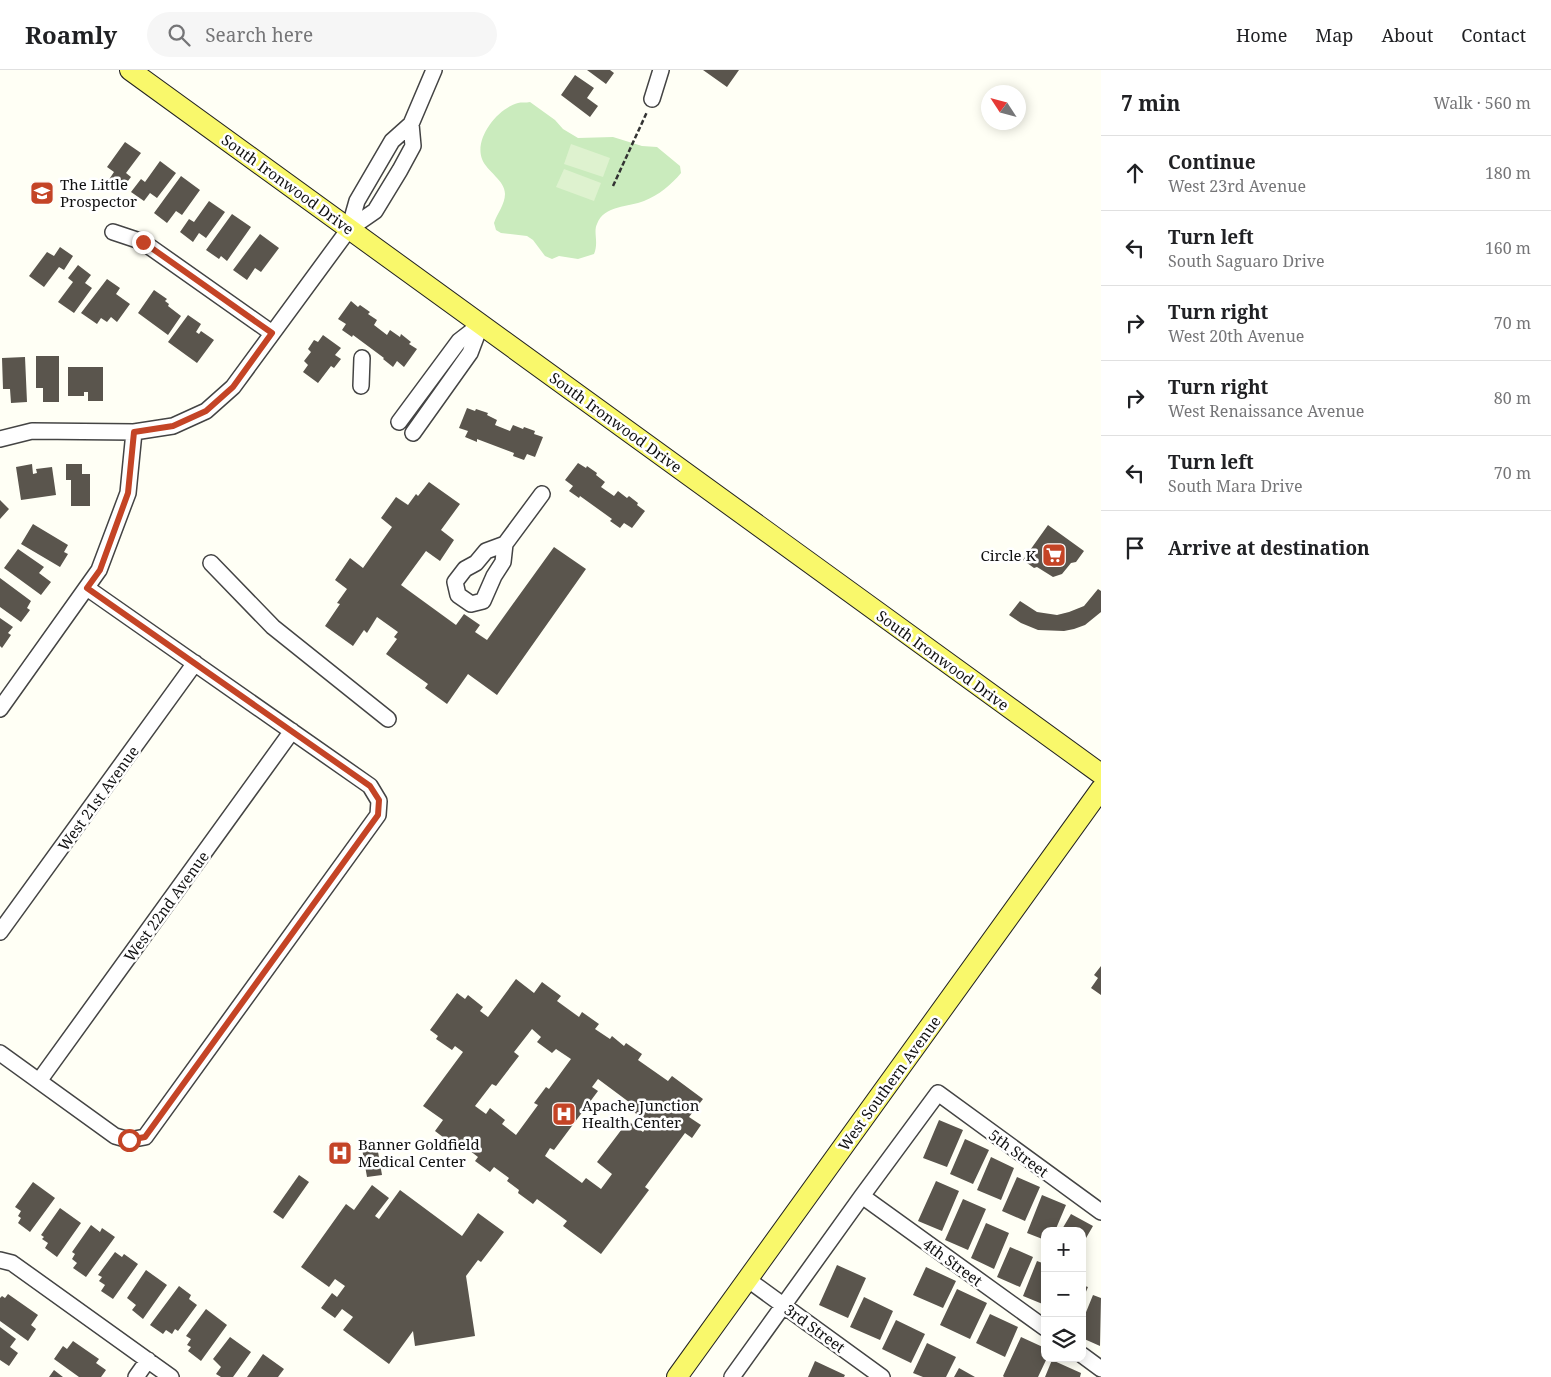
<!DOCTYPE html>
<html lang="en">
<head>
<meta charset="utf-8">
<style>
  body { margin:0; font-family:"Noto Serif",serif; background:#f6f6f6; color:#202124 }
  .controls { position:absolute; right:15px; bottom:15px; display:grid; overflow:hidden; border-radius:10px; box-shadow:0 2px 12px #0003 }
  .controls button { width:45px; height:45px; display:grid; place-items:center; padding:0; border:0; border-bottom:1px solid #e0e0e0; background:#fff; color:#202124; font:25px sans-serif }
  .compass { position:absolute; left:981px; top:15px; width:45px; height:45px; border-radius:50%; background:#fff; box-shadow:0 2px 12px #0003; rotate:306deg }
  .stop { position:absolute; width:15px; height:15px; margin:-11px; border:4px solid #c44426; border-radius:50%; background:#fff }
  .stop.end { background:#c44426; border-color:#fff; box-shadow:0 1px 5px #0008 }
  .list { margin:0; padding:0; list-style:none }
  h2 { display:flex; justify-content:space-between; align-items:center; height:65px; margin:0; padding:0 20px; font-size:21px }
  h2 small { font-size:16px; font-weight:400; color:#757577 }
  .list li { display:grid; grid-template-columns:32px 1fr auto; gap:15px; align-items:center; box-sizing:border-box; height:75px; padding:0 20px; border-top:1px solid #e0e0e0 }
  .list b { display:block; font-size:19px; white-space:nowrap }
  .list p { margin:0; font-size:16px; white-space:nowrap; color:#757577 }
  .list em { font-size:16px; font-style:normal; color:#757577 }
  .icon { flex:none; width:28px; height:28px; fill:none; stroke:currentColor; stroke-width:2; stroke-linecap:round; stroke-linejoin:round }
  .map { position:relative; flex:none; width:1101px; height:1307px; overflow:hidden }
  header { display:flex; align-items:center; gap:30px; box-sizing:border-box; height:70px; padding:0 25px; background:#fff; border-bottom:1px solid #e0e0e0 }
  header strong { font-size:24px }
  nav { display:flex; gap:28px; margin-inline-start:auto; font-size:18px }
  .search { width:350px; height:45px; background:#f6f6f6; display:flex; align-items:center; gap:12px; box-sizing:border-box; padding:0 18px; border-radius:28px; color:#757577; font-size:19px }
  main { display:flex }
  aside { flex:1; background:#fff }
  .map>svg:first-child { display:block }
  .green { fill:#caebbd }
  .pitch { fill:#def2cf }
  .building { fill:#5a554d; fill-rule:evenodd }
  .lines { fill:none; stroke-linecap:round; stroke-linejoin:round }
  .minor-casing { stroke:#444; stroke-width:18 }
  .major-casing { stroke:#222; stroke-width:22 }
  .path { stroke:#333; stroke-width:2.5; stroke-dasharray:5 2.5; stroke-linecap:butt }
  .minor { stroke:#fff; stroke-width:15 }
  .major { stroke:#f9f86b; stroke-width:20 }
  .route { stroke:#c44426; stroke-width:6 }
  .labels { text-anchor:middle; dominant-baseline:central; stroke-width:5; stroke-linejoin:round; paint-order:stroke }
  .poi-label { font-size:15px; fill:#111; stroke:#fff; text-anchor:start }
  .street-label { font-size:15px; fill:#111; stroke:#fff }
</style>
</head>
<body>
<header>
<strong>Roamly</strong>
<div class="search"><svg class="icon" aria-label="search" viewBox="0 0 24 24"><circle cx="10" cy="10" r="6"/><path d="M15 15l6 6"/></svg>Search here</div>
<nav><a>Home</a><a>Map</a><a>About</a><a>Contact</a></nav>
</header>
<main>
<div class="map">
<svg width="1101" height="1307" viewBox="0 0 1101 1307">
  <rect width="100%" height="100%" fill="#fffff5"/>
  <path class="green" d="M 530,32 L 555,50 L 563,59 L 578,68 L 613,67 L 642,76 L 657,77 L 680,96 L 681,103 C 671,115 659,125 644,131 C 629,137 604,135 597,154 C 593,162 599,172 594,184 L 578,189 L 559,186 L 552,189 L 545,186 L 533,170 L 527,166 L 501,163 L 496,160 L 494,153 C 497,144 505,134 505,124 C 505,110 487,102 482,89 C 474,68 498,38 518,33 C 521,32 526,33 530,32 Z"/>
  <path class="pitch" d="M 571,74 L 610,88 L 603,107 L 564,94 Z
    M 564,99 L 601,113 L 594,131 L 556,117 Z"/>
  <path class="building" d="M 587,0 L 610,0 L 614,3 L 606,14 Z
    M 703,0 L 739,0 L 727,17 Z
    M 575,5 L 594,18 L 587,28 L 598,36 L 590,47 L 561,25 Z
    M 125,72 L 141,83 L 126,103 L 131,107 L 121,120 L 108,111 L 114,102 L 107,97 Z
    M 160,91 L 176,103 L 157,128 L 150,123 L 144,131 L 131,122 L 141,109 L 145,112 Z
    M 181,106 L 200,120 L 182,145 L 176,141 L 167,153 L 154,143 Z
    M 209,131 L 225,142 L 206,168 L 199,163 L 193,172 L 180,162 L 189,149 L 194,152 Z
    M 232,144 L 251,157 L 227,191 L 221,186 L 219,189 L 206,180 Z
    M 260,164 L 279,178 L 261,202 L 255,198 L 247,210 L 233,200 Z
    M 60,177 L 73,186 L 64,200 L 59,197 L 44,217 L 29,206 L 47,182 L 54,186 Z
    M 78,195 L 91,205 L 85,213 L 92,218 L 74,243 L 58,232 L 73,212 L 68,208 Z
    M 107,209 L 120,218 L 116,224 L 130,234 L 117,252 L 111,247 L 107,252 L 101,248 L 97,254 L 81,243 Z
    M 154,220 L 167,229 L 165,231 L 169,234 L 168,236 L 181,246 L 168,265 L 138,243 Z
    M 351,231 L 358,237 L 360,235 L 370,242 L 368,244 L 377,250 L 374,255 L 387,265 L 390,260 L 400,267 L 401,264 L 411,272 L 409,274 L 417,279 L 404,297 L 397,291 L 393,297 L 383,289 L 384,288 L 353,265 L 352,267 L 342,260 L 346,254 L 338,249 Z
    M 188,245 L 201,254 L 196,262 L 199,264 L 201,261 L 214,270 L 197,293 L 168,272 Z
    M 323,265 L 341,278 L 335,285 L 341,289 L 334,298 L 331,296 L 318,313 L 303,302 L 308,295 L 304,291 L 311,282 L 308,279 L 314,270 L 318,272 Z
    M 36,286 L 59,286 L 59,332 L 43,332 L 43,318 L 36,318 Z
    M 25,287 L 27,332 L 11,333 L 10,319 L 3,319 L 2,288 Z
    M 68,297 L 103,297 L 103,331 L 88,331 L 88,322 L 84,322 L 84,326 L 68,326 Z
    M 467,338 L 475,341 L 476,339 L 488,343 L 487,345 L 497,350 L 495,355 L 510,361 L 513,355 L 523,359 L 524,357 L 535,361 L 534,364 L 543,367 L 535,387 L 527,384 L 524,390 L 513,386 L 514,383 L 477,369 L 477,372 L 465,367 L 468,361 L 459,358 Z
    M 578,393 L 586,398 L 587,396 L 597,403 L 596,405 L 605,412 L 601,417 L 614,426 L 618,421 L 627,428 L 629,426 L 638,433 L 637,435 L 645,441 L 632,458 L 624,453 L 620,458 L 610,451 L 612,449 L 580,426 L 579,428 L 569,421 L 573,416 L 565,410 Z
    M 32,394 L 33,404 L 37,403 L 36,399 L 52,397 L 56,425 L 21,430 L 16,397 Z
    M 66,394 L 82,394 L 82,404 L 90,404 L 90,436 L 71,436 L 71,410 L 66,410 Z
    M 429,412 L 460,434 L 441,460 L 454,470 L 440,491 L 426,481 L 401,515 L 456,555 L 464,544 L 480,555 L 475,562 L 487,570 L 554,477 L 586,499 L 497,625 L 468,604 L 447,634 L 425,618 L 428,614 L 386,584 L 397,569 L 394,567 L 398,562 L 377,547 L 367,563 L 364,560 L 353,576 L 325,556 L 340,534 L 337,533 L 347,519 L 335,510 L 350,488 L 363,498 L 392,457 L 381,448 L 396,427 L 408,435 L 416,424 L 418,426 Z
    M 0,430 L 9,439 L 0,449 Z
    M 33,454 L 68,475 L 64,482 L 68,484 L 60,497 L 21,474 Z
    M 1048,455 L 1084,481 L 1076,492 L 1071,493 L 1062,504 L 1053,507 L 1037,497 L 1034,498 L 1023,490 Z
    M 18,479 L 44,497 L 39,503 L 51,512 L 41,525 L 4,498 Z
    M 0,508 L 31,531 L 27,538 L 30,540 L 21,552 L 0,537 Z
    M 1098,519 L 1101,521 L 1101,542 L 1085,555 L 1074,559 L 1064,561 L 1038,560 L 1021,553 L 1009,545 L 1020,531 L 1037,542 L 1057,545 L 1069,542 L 1084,536 Z
    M 0,548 L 13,557 L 8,563 L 11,565 L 2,578 L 0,576 Z
    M 1101,896 L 1101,925 L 1091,918 L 1098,908 L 1094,905 Z
    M 516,909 L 534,923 L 542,912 L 561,926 L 557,931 L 579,947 L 582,942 L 599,954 L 595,959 L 610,969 L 612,966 L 624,976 L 626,973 L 642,984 L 638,990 L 668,1011 L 672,1006 L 703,1029 L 689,1047 L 701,1055 L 692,1068 L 685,1063 L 645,1117 L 649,1120 L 601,1184 L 563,1156 L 567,1151 L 537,1129 L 533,1134 L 518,1123 L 519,1120 L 507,1111 L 509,1108 L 494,1097 L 490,1102 L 475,1091 L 478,1087 L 456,1070 L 452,1074 L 435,1061 L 443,1050 L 423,1036 L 463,982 L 455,976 L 452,980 L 436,969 L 438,966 L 430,960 L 457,923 L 465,929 L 468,925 L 483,937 L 480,941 L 488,947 ZM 532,959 L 541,967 L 537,972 L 552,983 L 556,979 L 571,989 L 549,1019 L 546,1017 L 534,1033 L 538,1035 L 516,1065 L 502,1054 L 505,1050 L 490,1038 L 486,1044 L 475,1036 L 492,1014 L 496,1016 L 519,986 L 514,982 ZM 598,1009 L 637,1038 L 634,1042 L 649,1054 L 643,1062 L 628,1051 L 597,1092 L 612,1104 L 601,1119 L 586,1108 L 582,1113 L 545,1086 L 550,1078 L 554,1080 L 598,1021 L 592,1017 Z
    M 939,1050 L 963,1060 L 947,1097 L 923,1088 Z
    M 965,1069 L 989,1080 L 973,1114 L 950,1104 Z
    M 376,1070 L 382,1105 L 367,1107 L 361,1073 Z
    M 991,1087 L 1014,1098 L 1001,1130 L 977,1120 Z
    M 299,1105 L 309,1112 L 283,1149 L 273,1142 Z
    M 1017,1107 L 1040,1117 L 1025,1151 L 1002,1141 Z
    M 936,1111 L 959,1121 L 942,1161 L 918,1151 Z
    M 33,1112 L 55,1128 L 30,1162 L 18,1153 L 21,1148 L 18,1146 L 21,1141 L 15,1137 Z
    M 372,1115 L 389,1128 L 375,1146 L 379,1149 L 400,1120 L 462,1166 L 478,1143 L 504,1162 L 481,1192 L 478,1190 L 466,1206 L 475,1266 L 415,1276 L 413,1261 L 389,1294 L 343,1260 L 353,1247 L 342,1239 L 335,1248 L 321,1238 L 332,1223 L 337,1227 L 345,1216 L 335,1209 L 329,1217 L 301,1197 L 346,1134 L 354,1140 Z
    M 1042,1125 L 1066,1135 L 1055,1161 L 1045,1161 L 1045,1170 L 1027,1163 Z
    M 963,1129 L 986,1139 L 968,1180 L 945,1170 Z
    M 60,1138 L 81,1153 L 57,1187 L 45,1178 L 48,1173 L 42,1169 L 44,1167 L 41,1165 Z
    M 1071,1144 L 1093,1156 L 1082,1175 L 1082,1161 L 1061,1161 Z
    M 986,1153 L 1009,1163 L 994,1199 L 971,1188 Z
    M 91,1155 L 100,1162 L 102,1158 L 115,1167 L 86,1207 L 73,1198 L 77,1193 L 72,1189 L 75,1184 L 72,1182 Z
    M 1010,1177 L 1033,1187 L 1020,1217 L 997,1207 Z
    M 115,1182 L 122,1187 L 124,1184 L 138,1194 L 113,1229 L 101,1221 L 105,1215 L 99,1211 L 102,1207 L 98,1205 Z
    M 1037,1191 L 1045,1194 L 1045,1235 L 1023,1226 Z
    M 837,1195 L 866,1208 L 848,1248 L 819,1235 Z
    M 926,1197 L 956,1211 L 943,1238 L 913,1225 Z
    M 146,1200 L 167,1215 L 143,1249 L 132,1240 L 136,1235 L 127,1228 Z
    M 1082,1215 L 1088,1217 L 1082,1231 Z
    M 179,1216 L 191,1225 L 189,1229 L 197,1235 L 178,1261 L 175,1259 L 172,1264 L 166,1260 L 163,1264 L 150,1255 Z
    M 957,1219 L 987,1233 L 970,1269 L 940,1255 Z
    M 8,1224 L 38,1245 L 31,1255 L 36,1259 L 28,1271 L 0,1251 L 0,1228 L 2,1226 L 5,1228 Z
    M 1093,1225 L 1101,1228 L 1100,1276 L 1082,1268 L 1082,1252 Z
    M 864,1227 L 893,1241 L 880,1270 L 850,1257 Z
    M 206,1239 L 227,1255 L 201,1291 L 188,1281 L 191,1277 L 187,1275 L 191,1269 L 186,1266 Z
    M 990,1244 L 1018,1257 L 1005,1287 L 976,1273 Z
    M 896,1250 L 925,1264 L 911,1293 L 882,1279 Z
    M 0,1257 L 16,1269 L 10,1277 L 18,1283 L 9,1296 L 0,1290 Z
    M 230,1267 L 251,1282 L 233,1307 L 221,1307 L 216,1304 L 221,1297 L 213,1289 Z
    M 1021,1267 L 1045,1278 L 1045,1288 L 1047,1288 L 1038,1307 L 1004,1307 L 1003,1306 Z
    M 73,1271 L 99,1289 L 96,1293 L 106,1300 L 101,1307 L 79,1307 L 54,1289 L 63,1276 L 67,1279 Z
    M 927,1273 L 956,1287 L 946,1307 L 923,1307 L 913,1303 Z
    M 263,1284 L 284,1299 L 278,1307 L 247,1307 Z
    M 1052,1290 L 1081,1303 L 1080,1307 L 1045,1307 Z
    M 815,1291 L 845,1305 L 844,1307 L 808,1307 Z
    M 959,1298 L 975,1307 L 954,1307 Z
    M 54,1300 L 63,1307 L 49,1307 Z"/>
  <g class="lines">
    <g class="minor-casing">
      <path id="minor" d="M 652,29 L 661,0
        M 349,159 L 357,131 L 392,71 L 411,54 L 434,0
        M 113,162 L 143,172 L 272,263
        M 361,316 L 362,288
        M 399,352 L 459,271 L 481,254
        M 413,363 L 470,283 L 481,254
        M 0,369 L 32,361 L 134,362 L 173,356 L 206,341 L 233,317 L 349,159 L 375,141 L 400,100 L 413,76 L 411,54
        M 505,474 L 503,492 L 494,506 L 483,531 L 471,534 L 458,525 L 455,512 L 465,499 L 476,493 L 486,481 L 505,474 L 542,424
        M 211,493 L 273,557 L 388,649
        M 0,639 L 99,500 L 128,423 L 134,362
        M 0,862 L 195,593
        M 0,983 L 115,1066 L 129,1070 L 145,1067 L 378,745 L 379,731 L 370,716 L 87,518
        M 39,1011 L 292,661
        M 862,1126 L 1045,1258
        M 0,1190 L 12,1193 L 171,1307
        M 747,1209 L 882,1307
        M 1082,1285 L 1101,1299
        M 136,1307 L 148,1290
        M 732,1307 L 862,1126 L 938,1023 L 1101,1142"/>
    </g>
    <g class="major-casing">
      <path id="major" d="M 130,0 L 1101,704
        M 677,1307 L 1101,719"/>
    </g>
    <path class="path" d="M 613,116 L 647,42"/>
    <use href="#minor" class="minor"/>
    <use href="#major" class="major"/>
  </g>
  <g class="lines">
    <path class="route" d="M 129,1070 L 145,1067 L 378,745 L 379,730 L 370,716 L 87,518 L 100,500 L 128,423 L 134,362 L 173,356 L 206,341 L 233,317 L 272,263 L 143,172"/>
  </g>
  <defs>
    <g id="school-square" transform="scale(1.25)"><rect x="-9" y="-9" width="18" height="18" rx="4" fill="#c44426" stroke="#fff"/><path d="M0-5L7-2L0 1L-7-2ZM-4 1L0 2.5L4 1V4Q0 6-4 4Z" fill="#fff"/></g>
    <g id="supermarket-square" transform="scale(1.25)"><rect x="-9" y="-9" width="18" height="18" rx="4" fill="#c44426" stroke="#fff"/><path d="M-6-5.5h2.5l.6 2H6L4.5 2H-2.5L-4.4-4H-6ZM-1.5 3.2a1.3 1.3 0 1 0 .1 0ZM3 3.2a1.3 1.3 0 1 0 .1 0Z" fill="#fff"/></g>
    <g id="hospital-square" transform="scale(1.25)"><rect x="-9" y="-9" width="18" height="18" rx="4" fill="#c44426" stroke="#fff"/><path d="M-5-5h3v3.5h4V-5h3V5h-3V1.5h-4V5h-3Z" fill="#fff"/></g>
  </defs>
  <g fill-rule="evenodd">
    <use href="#school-square" x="42" y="123"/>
    <use href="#supermarket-square" x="1054" y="485"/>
    <use href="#hospital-square" x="564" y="1044"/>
    <use href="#hospital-square" x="340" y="1083"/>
  </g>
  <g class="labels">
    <g class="poi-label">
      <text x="60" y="114">The Little<tspan x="60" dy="17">Prospector</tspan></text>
      <text x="1036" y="485" text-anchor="end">Circle K</text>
      <text x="582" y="1035">Apache Junction<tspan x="582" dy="17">Health Center</tspan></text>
      <text x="358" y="1074">Banner Goldfield<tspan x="358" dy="17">Medical Center</tspan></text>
    </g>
    <g class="street-label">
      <text transform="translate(288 114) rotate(36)">South Ironwood Drive</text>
      <text transform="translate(616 352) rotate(36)">South Ironwood Drive</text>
      <text transform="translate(943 590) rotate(36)">South Ironwood Drive</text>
      <text transform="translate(98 728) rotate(-54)">West 21st Avenue</text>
      <text transform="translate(166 836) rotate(-54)">West 22nd Avenue</text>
      <text transform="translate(889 1013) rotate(-54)">West Southern Avenue</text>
      <text transform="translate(1019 1083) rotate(36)">5th Street</text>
      <text transform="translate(953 1192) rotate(36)">4th Street</text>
      <text transform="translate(815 1258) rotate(36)">3rd Street</text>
    </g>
  </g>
</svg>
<div class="controls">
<button>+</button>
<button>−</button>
<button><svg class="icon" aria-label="layers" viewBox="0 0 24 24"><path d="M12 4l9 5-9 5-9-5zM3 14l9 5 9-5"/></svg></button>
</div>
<svg class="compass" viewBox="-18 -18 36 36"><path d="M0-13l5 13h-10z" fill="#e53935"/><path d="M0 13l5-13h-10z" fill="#757577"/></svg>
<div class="stop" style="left:129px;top:1070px"></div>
<div class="stop end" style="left:143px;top:172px"></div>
</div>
<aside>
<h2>7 min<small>Walk · 560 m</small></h2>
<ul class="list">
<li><svg class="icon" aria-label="ahead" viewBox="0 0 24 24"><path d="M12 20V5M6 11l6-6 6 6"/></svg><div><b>Continue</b><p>West 23rd Avenue</p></div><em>180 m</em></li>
<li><svg class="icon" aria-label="left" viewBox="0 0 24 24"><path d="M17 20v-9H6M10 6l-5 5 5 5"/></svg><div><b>Turn left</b><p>South Saguaro Drive</p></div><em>160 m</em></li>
<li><svg class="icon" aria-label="right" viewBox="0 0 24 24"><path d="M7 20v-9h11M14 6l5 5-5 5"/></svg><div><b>Turn right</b><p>West 20th Avenue</p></div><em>70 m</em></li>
<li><svg class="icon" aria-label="right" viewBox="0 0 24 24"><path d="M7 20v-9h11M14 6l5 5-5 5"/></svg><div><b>Turn right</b><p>West Renaissance Avenue</p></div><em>80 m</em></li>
<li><svg class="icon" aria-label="left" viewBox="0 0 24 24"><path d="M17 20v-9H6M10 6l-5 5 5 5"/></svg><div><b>Turn left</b><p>South Mara Drive</p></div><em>70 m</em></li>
<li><svg class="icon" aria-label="arrive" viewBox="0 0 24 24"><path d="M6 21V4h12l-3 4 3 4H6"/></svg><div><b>Arrive at destination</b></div></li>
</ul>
</aside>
</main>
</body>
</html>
